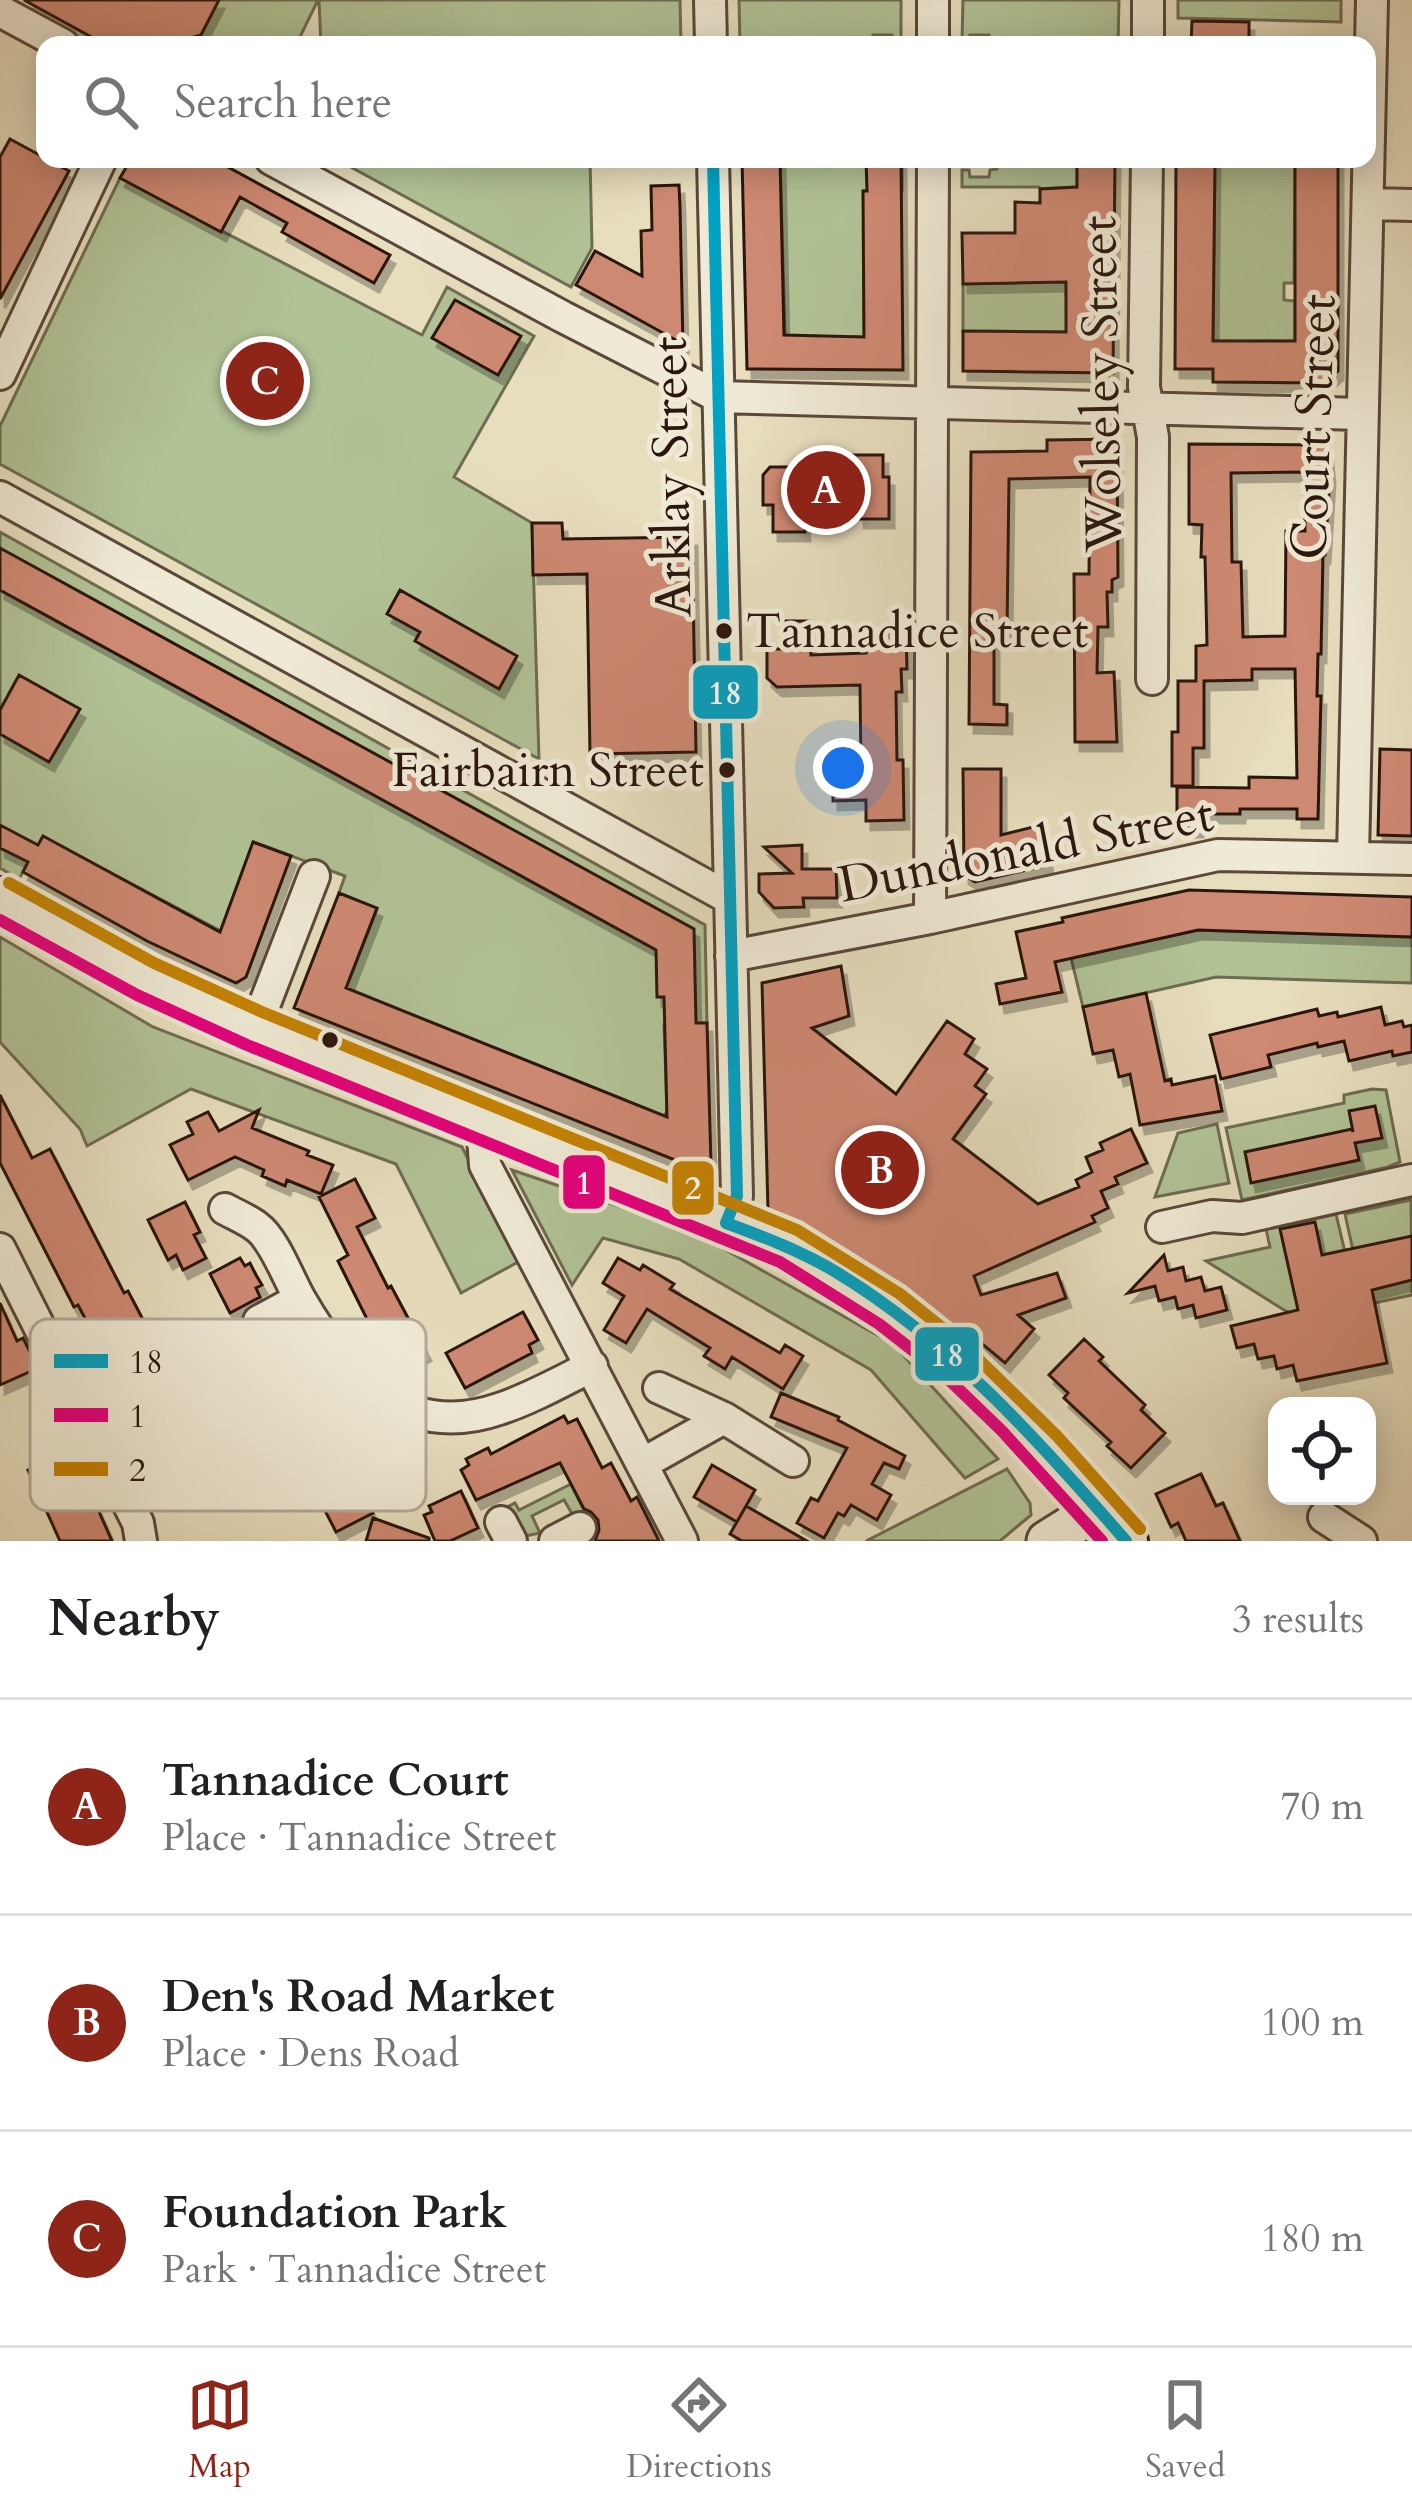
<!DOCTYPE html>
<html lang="en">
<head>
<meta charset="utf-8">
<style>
  body { margin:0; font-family:Cardo,serif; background:#f6f6f6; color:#202124 }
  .controls { position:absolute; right:36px; bottom:36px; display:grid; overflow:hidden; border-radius:24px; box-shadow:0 6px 30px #0003 }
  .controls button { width:108px; height:108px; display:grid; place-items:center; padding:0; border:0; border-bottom:3px solid #e0e0e0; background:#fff; color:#202124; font:60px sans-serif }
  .you { position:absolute; left:843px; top:768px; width:42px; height:42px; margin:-30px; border:9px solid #fff; border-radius:50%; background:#1a73e8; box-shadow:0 0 0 18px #1a73e833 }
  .badge { display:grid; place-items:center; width:78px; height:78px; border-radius:50%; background:#8f2418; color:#fff; font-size:39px; font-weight:700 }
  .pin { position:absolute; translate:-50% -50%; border:6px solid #fff; box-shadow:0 3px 12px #0006 }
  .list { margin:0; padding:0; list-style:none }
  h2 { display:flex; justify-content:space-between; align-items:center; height:156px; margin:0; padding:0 48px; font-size:51px }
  h2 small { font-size:39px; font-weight:400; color:#757577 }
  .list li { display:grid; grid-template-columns:78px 1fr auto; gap:36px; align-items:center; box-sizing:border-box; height:216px; padding:0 48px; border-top:3px solid #e0e0e0 }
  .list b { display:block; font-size:45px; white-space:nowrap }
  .list p { margin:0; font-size:39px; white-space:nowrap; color:#757577 }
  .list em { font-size:39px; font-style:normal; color:#757577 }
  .icon { flex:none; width:66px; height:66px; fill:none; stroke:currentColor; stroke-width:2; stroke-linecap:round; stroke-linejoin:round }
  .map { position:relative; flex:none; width:1412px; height:1541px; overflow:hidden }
  .search { position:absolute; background:#fff; box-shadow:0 6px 30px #0003; left:36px; right:36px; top:36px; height:132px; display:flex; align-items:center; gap:30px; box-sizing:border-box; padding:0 42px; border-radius:24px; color:#757577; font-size:45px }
  .sheet { height:804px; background:#fff }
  nav { display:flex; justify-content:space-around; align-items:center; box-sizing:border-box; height:168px; border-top:3px solid #e0e0e0; background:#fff; font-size:33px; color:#757577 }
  nav a { display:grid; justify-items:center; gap:6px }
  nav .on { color:#8f2418 }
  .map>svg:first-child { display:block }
  .green { fill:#b1c295; stroke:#6e6c52; stroke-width:3 }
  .building { fill:#ce8973; stroke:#2b160e; stroke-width:3; fill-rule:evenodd; filter:url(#shadow) }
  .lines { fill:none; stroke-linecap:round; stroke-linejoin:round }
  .minor-casing { stroke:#5a483a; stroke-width:36 }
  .tertiary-casing { stroke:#5a483a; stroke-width:45 }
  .secondary-casing { stroke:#2b160e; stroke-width:48 }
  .minor { stroke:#efead5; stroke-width:30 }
  .tertiary { stroke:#efead5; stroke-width:39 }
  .secondary { stroke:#efead5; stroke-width:42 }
  .bus-1-casing { stroke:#efead5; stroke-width:21 }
  .bus-2-casing { stroke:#efead5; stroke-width:21 }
  .bus-3-casing { stroke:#efead5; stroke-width:21 }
  .bus-1 { stroke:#02a2c4; stroke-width:12 }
  .bus-2 { stroke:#e5007d; stroke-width:12 }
  .bus-3 { stroke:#c48204; stroke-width:12 }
  .bus-dot { fill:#2b160e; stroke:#efead5; stroke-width:4.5 }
  .labels { text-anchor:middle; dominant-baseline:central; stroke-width:10; stroke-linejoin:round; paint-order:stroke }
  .bus-label { font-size:48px; fill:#2b160e; stroke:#efead5; text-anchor:start }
  .street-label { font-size:51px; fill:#2b160e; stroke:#efead5 }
  .key { fill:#efead5; stroke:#b4aa99; stroke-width:3 }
  .key-label { font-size:33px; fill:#2b160e }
  .line-badge { stroke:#efead5; stroke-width:4.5 }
  .badge-label { font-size:33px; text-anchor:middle; font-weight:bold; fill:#fff }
</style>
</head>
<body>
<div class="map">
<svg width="1412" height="1541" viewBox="0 0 1412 1541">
  <defs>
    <filter id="shadow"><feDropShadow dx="5" dy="9" stdDeviation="0" flood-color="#0004"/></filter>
  </defs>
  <rect width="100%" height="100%" fill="#e7debe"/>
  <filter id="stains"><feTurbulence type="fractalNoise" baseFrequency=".00167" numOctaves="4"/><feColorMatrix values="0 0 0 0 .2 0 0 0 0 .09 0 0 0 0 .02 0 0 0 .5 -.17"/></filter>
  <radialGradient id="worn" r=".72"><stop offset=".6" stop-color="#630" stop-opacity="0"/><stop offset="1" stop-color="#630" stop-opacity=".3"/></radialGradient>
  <path class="green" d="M 24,0 L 318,0 L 296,45 L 106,45 Z
    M 319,0 L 680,0 L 681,45 L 321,45 Z
    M 739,0 L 901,0 L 901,42 L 893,42 L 892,35 L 873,35 L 872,42 L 866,42 L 865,45 L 740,45 Z
    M 963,0 L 1119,0 L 1118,45 L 997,45 L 997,42 L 990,42 L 989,35 L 970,35 L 969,42 L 962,42 Z
    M 1178,0 L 1341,0 L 1341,22 L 1178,18 Z
    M 336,159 L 590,159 L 592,248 L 571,287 Z
    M 780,159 L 866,159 L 894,169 L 902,169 L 902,191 L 864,191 L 864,337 L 785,336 Z
    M 997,159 L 1077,159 L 1077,187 L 1040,189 L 1039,187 L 962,187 L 962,170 L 969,170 L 970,177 L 989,177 L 990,170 L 997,169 Z
    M 1215,159 L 1295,159 L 1294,283 L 1284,283 L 1284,300 L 1295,301 L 1295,341 L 1213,341 Z
    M 120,178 L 422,335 L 447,287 L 534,336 L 454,477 L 532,523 L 539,759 L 0,464 L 0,426 Z
    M 1039,203 L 1067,203 L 1066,295 L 1076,295 L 1076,332 L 963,331 L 963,284 L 1040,282 Z
    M 0,532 L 705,925 L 707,1023 L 664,1025 L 667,1111 L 664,1116 L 346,988 L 377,909 L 339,893 L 345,876 L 254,842 L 221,931 L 43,837 L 19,879 L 0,868 Z
    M 1198,930 L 1412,937 L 1412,983 L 1216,977 L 1083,1007 L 1071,958 Z
    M 0,937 L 153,1027 L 462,1147 L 520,1261 L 461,1293 L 396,1164 L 191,1089 L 87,1146 L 80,1129 L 0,1042 Z
    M 1372,1089 L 1386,1090 L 1400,1162 L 1388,1167 L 1242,1200 L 1226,1128 L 1344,1103 L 1344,1095 Z
    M 1217,1124 L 1229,1183 L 1155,1197 L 1178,1133 Z
    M 512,1170 L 692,1231 L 893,1344 L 998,1459 L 965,1478 L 871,1370 L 679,1259 L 603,1238 L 572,1285 Z
    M 1411,1200 L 1412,1295 L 1365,1305 L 1345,1214 Z
    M 1336,1214 L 1356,1299 L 1302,1318 L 1284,1310 L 1206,1261 L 1270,1247 L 1266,1229 Z
    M 1007,1469 L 1030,1503 L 1031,1515 L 1000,1541 L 866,1541 Z
    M 571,1484 L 584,1510 L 574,1517 L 564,1500 L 532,1516 L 540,1533 L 526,1536 L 515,1528 L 505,1508 L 515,1503 L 519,1510 Z"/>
  <path class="building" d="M 24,0 L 219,0 L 201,35 L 166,45 L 106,45 Z
    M 1192,21 L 1249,22 L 1249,45 L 1191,44 Z
    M 10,139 L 69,171 L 0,299 L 0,157 Z
    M 131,159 L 213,159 L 390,255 L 374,283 L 282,232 L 287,223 L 240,197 L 221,232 L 120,178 Z
    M 742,159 L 780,159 L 784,335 L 864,337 L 863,191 L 867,191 L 866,159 L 901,159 L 903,370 L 747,369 Z
    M 1077,159 L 1115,159 L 1113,373 L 963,371 L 963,331 L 1066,332 L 1066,282 L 963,284 L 962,233 L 1015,233 L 1015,202 L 1040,203 L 1040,189 L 1077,187 Z
    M 1176,159 L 1215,159 L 1213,341 L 1295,341 L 1295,159 L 1338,159 L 1338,371 L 1324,383 L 1213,382 L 1213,369 L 1175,369 Z
    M 679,185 L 680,207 L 683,344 L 576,285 L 595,251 L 642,276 L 641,231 L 652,230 L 651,186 Z
    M 455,300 L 521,336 L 498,375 L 432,338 Z
    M 1117,439 L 1118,577 L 1112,580 L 1112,592 L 1107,592 L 1108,627 L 1098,627 L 1097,673 L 1114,672 L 1117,742 L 1075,742 L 1074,574 L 1089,574 L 1090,477 L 1009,479 L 1007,631 L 994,631 L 994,704 L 1007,705 L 1007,725 L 969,724 L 971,452 L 1047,451 L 1047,440 Z
    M 1189,444 L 1327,445 L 1330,475 L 1325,555 L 1323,555 L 1321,654 L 1318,654 L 1317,696 L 1321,696 L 1318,819 L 1297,819 L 1297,809 L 1240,809 L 1240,814 L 1198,814 L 1198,828 L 1177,828 L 1177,787 L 1249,788 L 1249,777 L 1297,778 L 1295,669 L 1252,669 L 1252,680 L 1204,681 L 1204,748 L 1193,748 L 1193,786 L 1172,786 L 1172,732 L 1178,732 L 1178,681 L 1196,681 L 1196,646 L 1207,645 L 1205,557 L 1201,557 L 1202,525 L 1189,524 ZM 1304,472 L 1305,531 L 1286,531 L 1285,636 L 1243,637 L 1241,562 L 1232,562 L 1231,473 Z
    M 850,455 L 883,455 L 883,477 L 889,477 L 889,519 L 859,519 L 859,497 L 804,498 L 805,532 L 773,532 L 773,505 L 763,505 L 763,475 L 770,467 L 850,467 Z
    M 532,523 L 562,523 L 563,539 L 692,537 L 696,752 L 590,754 L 587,574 L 533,575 Z
    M 0,548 L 694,929 L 696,1023 L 707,1023 L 711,1164 L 700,1170 L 294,1008 L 339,893 L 377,908 L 346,988 L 667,1117 L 664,997 L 657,997 L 656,950 L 0,590 Z
    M 400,590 L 517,656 L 499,689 L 415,641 L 420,632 L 387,614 Z
    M 781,621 L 810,621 L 811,655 L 866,653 L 866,631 L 906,630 L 907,669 L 901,669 L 902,692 L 896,692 L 897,760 L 903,760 L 904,820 L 866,821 L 866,800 L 833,801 L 833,770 L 861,770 L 860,685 L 777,687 L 767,678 L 767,649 L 782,649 Z
    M 19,675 L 80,709 L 49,762 L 0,734 L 0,710 Z
    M 1380,749 L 1412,750 L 1412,836 L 1378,835 Z
    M 963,769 L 1001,769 L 1001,835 L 1041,825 L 1048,865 L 975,882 L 964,875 Z
    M 0,825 L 38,845 L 43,836 L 220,932 L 253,842 L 291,856 L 246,977 L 236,983 L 147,941 L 23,872 L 28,862 L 0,848 Z
    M 802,845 L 802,869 L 836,869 L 837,898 L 803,898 L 804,907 L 774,908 L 759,892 L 759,874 L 792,873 L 764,847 Z
    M 1189,890 L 1412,897 L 1412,937 L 1198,930 L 1055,962 L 1062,992 L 1000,1004 L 996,984 L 1026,978 L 1016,932 L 1063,922 L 1062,918 Z
    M 841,966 L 849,1016 L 812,1028 L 896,1094 L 947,1021 L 974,1039 L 965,1054 L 987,1069 L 975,1086 L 986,1094 L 953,1139 L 1038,1204 L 1079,1187 L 1076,1180 L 1092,1172 L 1086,1157 L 1103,1150 L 1100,1143 L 1131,1129 L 1147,1163 L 1115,1177 L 1118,1184 L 1101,1191 L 1108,1208 L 1092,1216 L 1095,1222 L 974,1276 L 981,1295 L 1057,1273 L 1066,1298 L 1018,1315 L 1034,1329 L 1005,1363 L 968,1332 L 962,1334 L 879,1271 L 800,1224 L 768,1210 L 762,983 Z
    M 1146,993 L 1165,1081 L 1171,1079 L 1172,1085 L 1215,1076 L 1222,1111 L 1140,1125 L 1130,1074 L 1119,1077 L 1113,1050 L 1093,1054 L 1083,1007 Z
    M 1381,1007 L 1385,1025 L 1402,1021 L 1404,1027 L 1412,1025 L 1412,1052 L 1393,1056 L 1392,1051 L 1349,1061 L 1344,1041 L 1318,1047 L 1317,1043 L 1268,1055 L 1271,1067 L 1221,1079 L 1210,1035 L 1317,1009 L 1319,1016 L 1337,1012 L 1338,1017 Z
    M 0,1095 L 32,1158 L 50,1149 L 124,1293 L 128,1291 L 163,1358 L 174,1381 L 170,1383 L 195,1433 L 162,1449 L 158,1440 L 151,1443 L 78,1305 L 74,1307 L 0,1163 Z
    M 1375,1106 L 1382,1138 L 1355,1143 L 1359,1160 L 1251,1183 L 1245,1152 L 1352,1129 L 1353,1132 L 1349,1111 Z
    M 259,1110 L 252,1128 L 309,1151 L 307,1155 L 333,1165 L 321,1194 L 287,1180 L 285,1186 L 262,1176 L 264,1170 L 235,1157 L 188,1180 L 170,1145 L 193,1134 L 187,1122 L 208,1112 L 219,1131 Z
    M 355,1179 L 375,1218 L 357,1227 L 388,1288 L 391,1286 L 426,1352 L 400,1366 L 393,1352 L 389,1354 L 383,1344 L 376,1348 L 366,1329 L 371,1327 L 338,1261 L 348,1255 L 319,1197 Z
    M 185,1202 L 200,1232 L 194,1235 L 206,1258 L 183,1270 L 176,1255 L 168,1260 L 148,1220 Z
    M 1315,1222 L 1322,1255 L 1412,1236 L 1412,1280 L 1372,1290 L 1387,1363 L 1297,1381 L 1293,1365 L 1277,1369 L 1274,1356 L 1258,1359 L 1254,1344 L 1237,1348 L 1231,1326 L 1298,1310 L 1280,1229 Z
    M 1164,1255 L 1168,1271 L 1183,1267 L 1186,1281 L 1201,1277 L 1205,1291 L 1221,1287 L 1227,1310 L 1196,1318 L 1193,1305 L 1178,1309 L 1175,1297 L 1159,1301 L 1155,1286 L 1128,1293 Z
    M 240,1258 L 245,1266 L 250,1263 L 256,1275 L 262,1285 L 256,1288 L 260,1297 L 230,1313 L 210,1274 Z
    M 618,1258 L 640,1270 L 643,1265 L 674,1284 L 670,1289 L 780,1353 L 785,1345 L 803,1356 L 783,1389 L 732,1357 L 725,1369 L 704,1356 L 710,1348 L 647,1309 L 626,1343 L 604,1330 L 624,1296 L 603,1283 Z
    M 0,1303 L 17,1341 L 23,1338 L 38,1368 L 0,1385 Z
    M 523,1312 L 538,1340 L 529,1345 L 532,1353 L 465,1388 L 446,1353 Z
    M 273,1338 L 278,1347 L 284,1343 L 304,1382 L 307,1380 L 312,1388 L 318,1385 L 338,1425 L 342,1423 L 346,1431 L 352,1428 L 364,1450 L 358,1453 L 362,1462 L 349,1469 L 373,1513 L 336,1532 L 316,1493 L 335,1483 L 307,1430 L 298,1435 L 273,1388 L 264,1393 L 243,1354 Z
    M 1084,1339 L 1103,1357 L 1099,1361 L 1145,1405 L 1141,1410 L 1165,1433 L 1131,1468 L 1107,1446 L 1111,1442 L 1064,1398 L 1068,1393 L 1049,1375 Z
    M 781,1393 L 839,1417 L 838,1420 L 905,1456 L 899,1469 L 884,1463 L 872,1484 L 891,1495 L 877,1520 L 851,1505 L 844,1516 L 838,1513 L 824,1538 L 797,1523 L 811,1498 L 818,1501 L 847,1448 L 771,1417 Z
    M 564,1416 L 568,1423 L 577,1419 L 602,1468 L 611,1463 L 631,1501 L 637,1497 L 659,1541 L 595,1541 L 599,1530 L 598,1520 L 591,1512 L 584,1509 L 560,1463 L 476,1500 L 461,1470 L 469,1465 L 466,1459 L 488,1448 L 491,1454 Z
    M 67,1440 L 96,1505 L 112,1541 L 60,1541 L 28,1470 L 41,1464 L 36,1454 Z
    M 712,1465 L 755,1490 L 737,1522 L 694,1497 Z
    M 1201,1474 L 1216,1506 L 1223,1503 L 1240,1541 L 1186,1541 L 1178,1523 L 1171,1527 L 1156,1494 Z
    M 461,1491 L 478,1528 L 450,1541 L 435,1541 L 424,1515 L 432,1512 L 429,1506 Z
    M 746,1506 L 807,1541 L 742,1541 L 730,1534 Z
    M 373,1518 L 429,1538 L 429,1541 L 366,1541 Z"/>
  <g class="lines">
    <g class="minor-casing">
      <path id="minor" d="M 710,0 L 711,45
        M 0,11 L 63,45
        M 933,45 L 933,0
        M 1148,45 L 1148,0
        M 271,159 L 563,317 L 719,397 L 1361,414
        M 713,159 L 737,1196 L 726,1223
        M 1147,159 L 1144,387 L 1153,437 L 1152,679
        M 1369,204 L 1412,205
        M 0,374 L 101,159
        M 0,497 L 729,898
        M 1353,857 L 1372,0
        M 930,918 L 933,159
        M 731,956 L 930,918 L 1218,855 L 1412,859
        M 255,1029 L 314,876
        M 482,1123 L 485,1165 L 682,1541
        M 225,1209 C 236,1215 248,1220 257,1227 C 274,1239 289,1280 300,1299 C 343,1374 403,1442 499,1409 C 530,1399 562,1381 592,1366
        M 1162,1227 L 1212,1216 L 1242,1218 L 1412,1180
        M 0,1249 L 138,1523 L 141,1541
        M 259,1321 L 300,1299
        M 659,1388 L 724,1418
        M 642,1464 L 724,1418 L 793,1461
        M 400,1472 L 412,1413
        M 1324,1517 L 1361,1541
        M 501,1522 L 511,1541
        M 555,1541 L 580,1528"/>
    </g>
    <g class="tertiary-casing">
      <path id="tertiary" d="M 1047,1541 L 1098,1509"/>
    </g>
    <g class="secondary-casing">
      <path id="secondary" d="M 0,899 L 146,979 L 255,1029 L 788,1246 C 823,1266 857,1286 890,1309 C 979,1373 1055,1459 1126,1541"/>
    </g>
    <use href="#minor" class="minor"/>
    <use href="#tertiary" class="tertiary"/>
    <use href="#secondary" class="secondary"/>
    <g class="bus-1-casing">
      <path id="bus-1" d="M 713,159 L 737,1196 L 726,1223
        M 726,1223 C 764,1237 801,1251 836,1272 C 949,1340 1040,1442 1126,1541"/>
    </g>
    <g class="bus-2-casing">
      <path id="bus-2" d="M 0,920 L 137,995 L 247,1045 L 780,1262 L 879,1324 L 943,1374 L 1002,1431 L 1102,1541"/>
    </g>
    <g class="bus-3-casing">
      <path id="bus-3" d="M 9,883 L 154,963 L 262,1012 L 797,1230 L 900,1294 L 966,1347 L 1057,1436 L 1140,1529"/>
    </g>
    <use href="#bus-1" class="bus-1"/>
    <use href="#bus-2" class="bus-2"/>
    <use href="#bus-3" class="bus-3"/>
  </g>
  <g class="bus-dot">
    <circle cx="724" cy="631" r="10"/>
    <circle cx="727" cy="770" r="10"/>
    <circle cx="330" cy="1040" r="10"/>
  </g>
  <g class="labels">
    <g class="bus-label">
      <text x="746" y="631">Tannadice Street</text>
      <text x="704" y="770" text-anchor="end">Fairbairn Street</text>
    </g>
    <g class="street-label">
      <text transform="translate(1102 384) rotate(-91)">Wolseley Street</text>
      <text transform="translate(1314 427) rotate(-88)">Court Street</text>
      <text transform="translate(672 477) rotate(-91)">Arklay Street</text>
      <text transform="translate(1026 850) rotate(-11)">Dundonald Street</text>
    </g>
  </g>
  <rect x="30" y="1319" width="396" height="192" rx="18" class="key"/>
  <rect x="54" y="1354" width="54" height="14" fill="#02a2c4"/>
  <rect x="54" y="1408" width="54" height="14" fill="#e5007d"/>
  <rect x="54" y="1462" width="54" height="14" fill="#c48204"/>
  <g class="key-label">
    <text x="129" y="1373">18</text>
    <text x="129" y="1427">1</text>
    <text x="129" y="1481">2</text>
  </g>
  <g class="line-badge">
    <rect x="691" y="663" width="69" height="58" rx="12" fill="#02a2c4"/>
    <rect x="561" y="1153" width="46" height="58" rx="12" fill="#e5007d"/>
    <rect x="670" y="1159" width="46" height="58" rx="12" fill="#c48204"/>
    <rect x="913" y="1325" width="68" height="58" rx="12" fill="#02a2c4"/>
  </g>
  <g class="badge-label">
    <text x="725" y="704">18</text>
    <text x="584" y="1194">1</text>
    <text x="693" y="1199">2</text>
    <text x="947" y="1366">18</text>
  </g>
  <rect width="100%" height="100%" filter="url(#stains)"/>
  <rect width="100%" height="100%" fill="url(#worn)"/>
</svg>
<div class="controls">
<button><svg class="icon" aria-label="locate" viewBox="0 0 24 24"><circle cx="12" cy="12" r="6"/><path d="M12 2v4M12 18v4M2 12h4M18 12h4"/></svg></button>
</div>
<div class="you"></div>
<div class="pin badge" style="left:826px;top:490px">A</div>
<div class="pin badge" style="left:880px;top:1170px">B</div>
<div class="pin badge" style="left:265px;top:381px">C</div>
<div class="search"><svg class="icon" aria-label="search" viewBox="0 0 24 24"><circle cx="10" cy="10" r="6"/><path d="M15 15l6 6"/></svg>Search here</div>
</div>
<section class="sheet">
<h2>Nearby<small>3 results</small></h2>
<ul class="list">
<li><span class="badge">A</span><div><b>Tannadice Court</b><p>Place · Tannadice Street</p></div><em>70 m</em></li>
<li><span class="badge">B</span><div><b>Den's Road Market</b><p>Place · Dens Road</p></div><em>100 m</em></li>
<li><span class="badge">C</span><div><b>Foundation Park</b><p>Park · Tannadice Street</p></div><em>180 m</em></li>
</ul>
</section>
<nav>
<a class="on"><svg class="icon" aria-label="map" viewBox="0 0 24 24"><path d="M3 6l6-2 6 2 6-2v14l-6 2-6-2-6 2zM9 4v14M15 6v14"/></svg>Map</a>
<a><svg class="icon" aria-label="directions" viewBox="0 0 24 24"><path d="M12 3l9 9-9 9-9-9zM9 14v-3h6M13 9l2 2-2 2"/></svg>Directions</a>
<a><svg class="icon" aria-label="saved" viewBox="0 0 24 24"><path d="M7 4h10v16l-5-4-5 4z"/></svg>Saved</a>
</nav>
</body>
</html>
